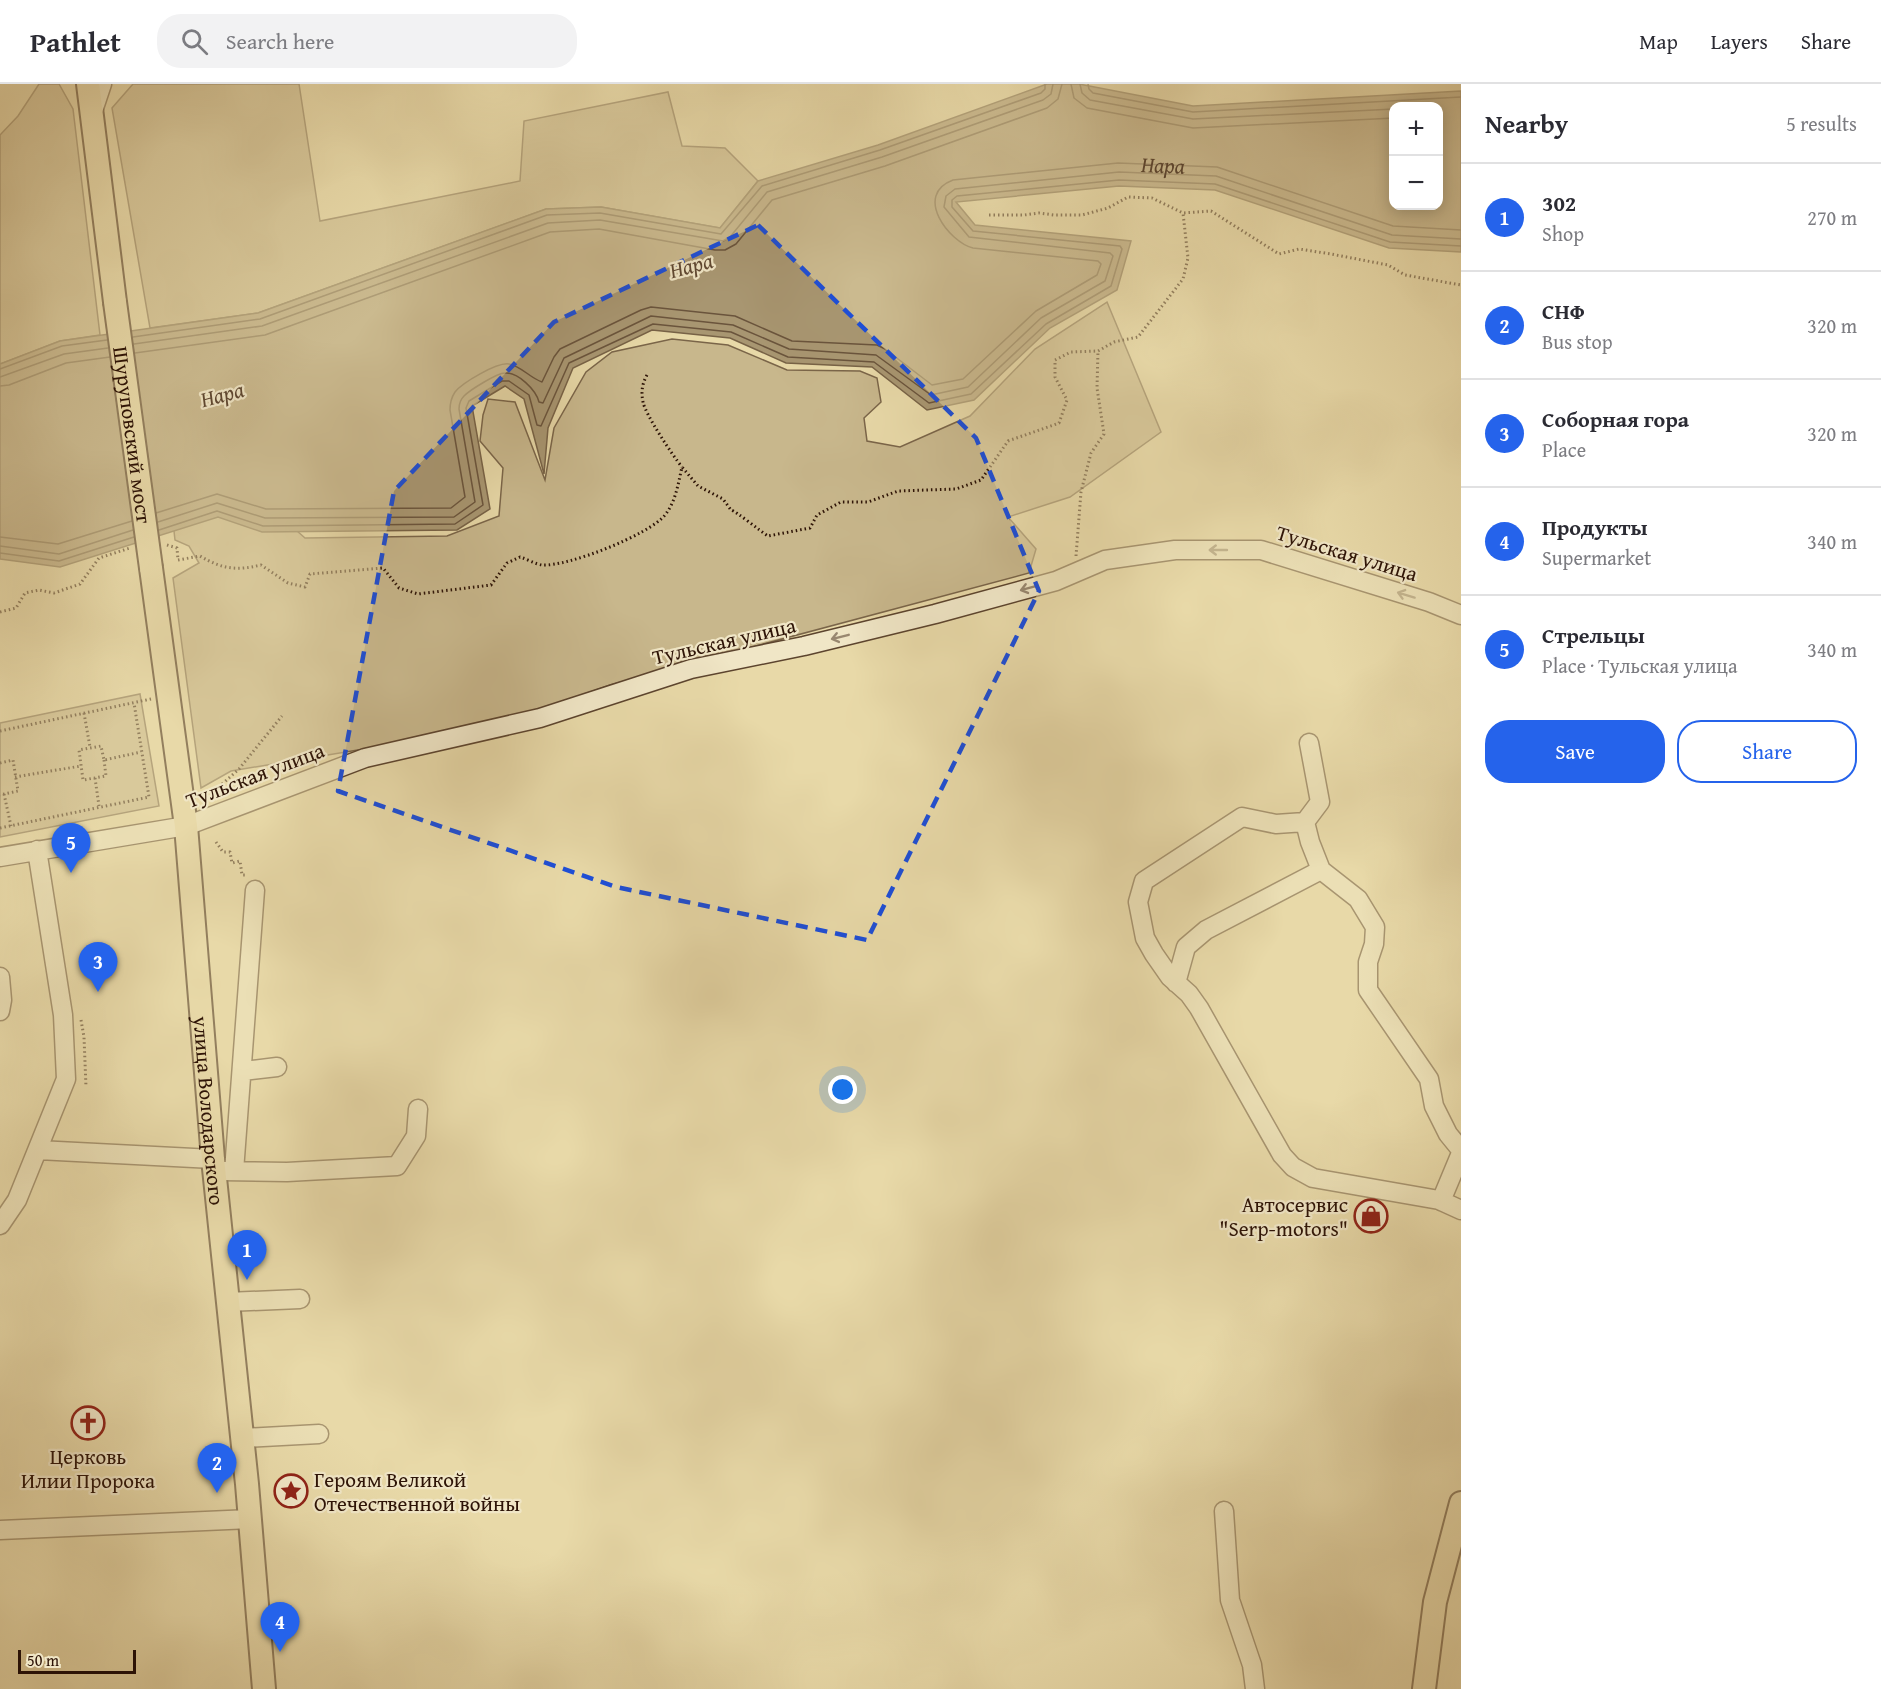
<!DOCTYPE html>
<html lang="en">
<head>
<meta charset="utf-8">
<style>
  body { margin:0; font-family:"Gentium Book Plus",serif; background:#f2f2f3; color:#2b2b33 }
  .controls { position:absolute; right:18px; top:18px; display:grid; overflow:hidden; border-radius:12px; box-shadow:0 3px 15px #0003 }
  .controls button { width:54px; height:54px; display:grid; place-items:center; padding:0; border:0; border-bottom:2px solid #e1e1e2; background:#fff; color:#2b2b33; font:30px sans-serif }
  .scale { position:absolute; left:18px; bottom:15px; width:118px; box-sizing:border-box; padding-left:6px; border:3px solid #2d1306; border-top:0; font-size:16px; line-height:21px; white-space:nowrap; color:#2d1306; -webkit-text-stroke:4px #f0e6c6; paint-order:stroke }
  .you { position:absolute; left:843px; top:1006px; width:21px; height:21px; margin:-15px; border:4px solid #fff; border-radius:50%; background:#1a73e8; box-shadow:0 0 0 9px #1a73e833 }
  .badge { display:grid; place-items:center; width:39px; height:39px; border-radius:50%; background:#2563eb; color:#fff; font-size:20px; font-weight:700 }
  .pin { position:absolute; translate:-50% -50px; filter:drop-shadow(0 2px 3px #0008) }
  .pin::after { content:''; position:absolute; top:32px; width:21px; height:18px; background:inherit; clip-path:polygon(0 0,100% 0,50% 100%) }
  .list { margin:0; padding:0; list-style:none }
  h2 { display:flex; justify-content:space-between; align-items:center; height:78px; margin:0; padding:0 24px; font-size:26px }
  h2 small { font-size:20px; font-weight:400; color:#7c7c81 }
  .list li { display:grid; grid-template-columns:39px 1fr auto; gap:18px; align-items:center; box-sizing:border-box; height:108px; padding:0 24px; border-top:2px solid #e1e1e2 }
  .list b { display:block; font-size:22px; white-space:nowrap }
  .list p { margin:0; font-size:20px; white-space:nowrap; color:#7c7c81 }
  .list em { font-size:20px; font-style:normal; color:#7c7c81 }
  .actions { display:flex; gap:12px; padding:18px 24px }
  .actions a { flex:1; padding:14px 0; border:2px solid #2563eb; border-radius:24px; text-align:center; font-size:21px; color:#2563eb }
  .actions .main { background:#2563eb; color:#fff }
  .icon { flex:none; width:33px; height:33px; fill:none; stroke:currentColor; stroke-width:2; stroke-linecap:round; stroke-linejoin:round }
  .map { position:relative; flex:none; width:1461px; height:1605px; overflow:hidden }
  header { display:flex; align-items:center; gap:36px; box-sizing:border-box; height:84px; padding:0 30px; background:#fff; border-bottom:2px solid #e1e1e2 }
  header strong { font-size:28px }
  nav { display:flex; gap:33px; margin-inline-start:auto; font-size:21px }
  .search { width:420px; height:54px; background:#f2f2f3; display:flex; align-items:center; gap:15px; box-sizing:border-box; padding:0 21px; border-radius:24px; color:#7c7c81; font-size:22px }
  main { display:flex }
  aside { flex:1; background:#fff }
  .map>svg:first-child { display:block }
  .green { fill:#c8b78c; stroke:#7a6549; stroke-width:1.5 }
  .water { fill:#a89671; stroke:#776246; stroke-width:1.5; fill-rule:evenodd }
  .lines { fill:none; stroke-linecap:round; stroke-linejoin:round }
  .shore { stroke:#6a543c; stroke-width:1.5 }
  .minor-casing { stroke:#5c442e; stroke-width:21 }
  .major-casing { stroke:#2d1306; stroke-width:26 }
  .path { stroke:#2d1306; stroke-width:3; stroke-dasharray:1.5 3; stroke-linecap:butt }
  .minor { stroke:#f0e6c6; stroke-width:18 }
  .major { stroke:#e8d9a8; stroke-width:22 }
  .major-bridge-casing { stroke:#2d1306; stroke-width:26; stroke-linecap:butt }
  .major-bridge { stroke:#e8d9a8; stroke-width:22 }
  .oneway { stroke:#988770 }
  .marked { fill:none; stroke:#1d4ed8; stroke-width:4.5; stroke-dasharray:12 8; stroke-linejoin:round }
  .labels { text-anchor:middle; dominant-baseline:central; stroke-width:4.5; stroke-linejoin:round; paint-order:stroke }
  .street-label { font-size:21px; fill:#2d1306; stroke:#f0e6c6 }
  .poi-label { font-size:21px; fill:#2d1306; stroke:#f0e6c6; text-anchor:end }
  .water-label { font-size:22px; font-style:italic; fill:#5e4731; stroke:#f0e6c6 }
</style>
</head>
<body>
<header>
<strong>Pathlet</strong>
<div class="search"><svg class="icon" aria-label="search" viewBox="0 0 24 24"><circle cx="10" cy="10" r="6"/><path d="M15 15l6 6"/></svg>Search here</div>
<nav><a>Map</a><a>Layers</a><a>Share</a></nav>
</header>
<main>
<div class="map">
<svg width="1461" height="1605" viewBox="0 0 1461 1605">
  <rect width="100%" height="100%" fill="#e8d9a8"/>
  <filter id="stains"><feTurbulence type="fractalNoise" baseFrequency=".00333" numOctaves="4"/><feColorMatrix values="0 0 0 0 .2 0 0 0 0 .09 0 0 0 0 .02 0 0 0 .5 -.17"/></filter>
  <radialGradient id="worn" r=".72"><stop offset=".6" stop-color="#630" stop-opacity="0"/><stop offset="1" stop-color="#630" stop-opacity=".3"/></radialGradient>
  <path class="green" d="M 39,0 L 59,0 L 73,25 L 100,251 L 60,257 L 0,280 L 0,51 L 18,32 Z
    M 133,0 L 299,0 L 320,137 L 520,97 L 524,37 L 668,8 L 682,62 L 725,64 L 758,97 L 720,144 L 601,123 L 546,125 L 258,229 L 150,244 L 112,24 Z
    M 1107,218 L 1161,348 L 1070,413 L 1008,433 L 1036,465 L 1029,489 L 610,601 L 518,634 L 394,660 L 231,687 L 201,704 L 173,494 L 199,479 L 189,462 L 175,456 L 170,411 L 269,422 L 305,454 L 447,452 L 499,432 L 503,384 L 480,357 L 483,331 L 488,315 L 515,318 L 545,396 L 554,344 L 586,288 L 612,268 L 672,255 L 728,261 L 787,286 L 860,287 L 877,294 L 881,318 L 864,334 L 867,357 L 900,363 L 970,332 L 1035,265 Z
    M 140,610 L 159,722 L 0,753 L 0,639 Z"/>
  <path class="water" d="M 1047,0 L 1079,0 L 1193,22 L 1461,7 L 1461,168 L 1389,164 L 1215,106 L 1119,102 L 956,118 L 975,141 L 1131,157 L 1117,206 L 1050,244 L 974,316 L 927,326 L 872,283 L 786,279 L 730,254 L 652,246 L 573,284 L 548,344 L 544,390 L 524,315 L 505,302 L 472,322 L 490,425 L 457,446 L 262,448 L 218,433 L 60,483 L 0,475 L 0,280 L 60,257 L 258,229 L 546,125 L 601,123 L 720,144 L 758,97 L 878,61 ZM 1394,22 L 1438,22 L 1438,122 L 1394,122 Z"/>
  <g class="lines">
    <g class="shore">
      <path d="M 1071,0 L 1074,14 L 1087,24 L 1193,44 L 1394,34"/>
      <path d="M 1080,0 L 1082,9 L 1090,16 L 1193,35 L 1394,25"/>
      <path d="M 1088,0 L 1089,5 L 1093,9 L 1193,28 L 1461,13"/>
      <path d="M 133,253 L 260,235 L 547,131 L 600,129 L 721,150 L 762,102 L 880,66 L 1041,9 L 1045,5 L 1045,0"/>
      <path d="M 134,260 L 262,242 L 548,139 L 600,136 L 723,157 L 730,153 L 767,108 L 882,73 L 1043,16 L 1051,10 L 1053,0"/>
      <path d="M 135,269 L 265,251 L 550,148 L 599,145 L 715,166 L 725,166 L 736,160 L 772,116 L 885,82 L 1047,24 L 1058,15 L 1062,0"/>
      <path d="M 0,285 L 62,262 L 107,256"/>
      <path d="M 0,293 L 64,270 L 108,264"/>
      <path d="M 0,302 L 9,301 L 66,279 L 110,273"/>
      <path id="s1" d="M 156,429 L 217,410 L 266,425 L 451,424 L 465,413 L 450,326 C 450,319 451,314 455,308 C 462,299 497,278 509,280 C 521,282 530,294 542,298 L 554,273 L 560,265 L 641,226 L 651,223 L 735,232 L 792,257 L 877,261 L 885,265 L 932,301 L 963,295 L 1036,227 L 1097,191 L 1101,180 L 1098,177 L 973,164 C 949,158 913,111 953,96 L 1118,79 L 1217,83 L 1393,142 L 1461,146"/>
      <path d="M 158,438 L 217,419 L 265,434 L 454,433 L 475,418 L 459,325 C 459,320 460,316 464,312 C 470,306 497,289 505,289 C 518,288 536,306 539,318 L 543,319 L 564,274 L 651,232 L 733,241 L 789,265 L 876,271 L 931,311 L 968,303 L 1041,234 L 1105,197 L 1113,172 L 1110,169 L 969,153 L 944,123 L 946,112 L 955,105 L 1119,88 L 1216,92 L 1392,151 L 1461,155"/>
      <path d="M 159,446 L 217,427 L 263,442 L 455,440 L 483,421 L 466,324 L 469,317 L 502,297 L 509,297 L 529,311 L 537,341 L 541,342 L 569,279 L 653,240 L 731,248 L 788,273 L 874,278 L 929,319 L 971,310 L 1046,240 L 1111,202 L 1122,165 L 1120,162 L 973,147 L 952,123 L 952,116 L 957,112 L 1119,96 L 1215,100 L 1390,158 L 1461,162"/>
      <path d="M 0,453 L 58,460 L 132,437"/>
      <path d="M 0,462 L 59,470 L 133,446"/>
      <path d="M 0,469 L 59,477 L 134,453"/>
    </g>
    <g class="minor-casing">
      <path id="minor" d="M 93,27 L 102,0
        M 1309,659 L 1320,718 L 1305,738 L 1310,758 L 1321,786 L 1358,815 L 1375,843 L 1374,860 L 1368,878 L 1368,906 L 1429,995 L 1434,1022 L 1448,1050 L 1461,1066
        M 1305,738 L 1276,740 L 1242,733 L 1144,797 L 1138,818 L 1145,854 L 1154,870 L 1170,893 L 1189,910 L 1199,924 L 1282,1071 L 1293,1083 L 1313,1094 L 1439,1116 L 1461,1126
        M 0,773 L 186,742 L 365,674 L 540,634 L 691,585 L 804,562 L 935,530 L 1056,497 L 1105,476 L 1175,466 L 1261,466 L 1429,518 L 1461,531
        M 0,893 L 2,916 L 0,927
        M 1176,899 L 1186,863 L 1206,846 L 1321,786
        M 243,987 L 277,983
        M 38,1066 L 213,1075
        M 222,1087 L 287,1088 L 397,1082 L 416,1052 L 418,1025
        M 234,1087 L 255,806
        M 1441,1117 L 1461,1069
        M 0,1141 L 17,1116 L 66,995 L 63,931 L 37,766
        M 227,1218 L 300,1215
        M 243,1354 L 319,1350
        M 1224,1427 L 1230,1516 L 1252,1581 L 1255,1605
        M 0,1446 L 251,1435"/>
    </g>
    <g class="major-casing">
      <g id="major">
        <path d="M 88,0 L 115,218"/>
        <path id="s2" d="M 151,484 L 186,742 L 213,1075 L 247,1400 L 264,1605"/>
        <path d="M 1424,1605 L 1435,1518 L 1461,1419"/>
      </g>
    </g>
    <path class="path" d="M 989,131 L 1024,131 L 1039,129 L 1054,131 L 1082,131 L 1108,124 L 1128,113 L 1152,114 L 1183,129 L 1211,127 L 1279,170 L 1299,165 L 1331,170 L 1388,181 L 1405,191 L 1461,201
      M 647,291 C 642,300 641,308 643,318 C 645,330 673,372 682,383
      M 167,461 L 177,464 L 178,476 L 200,472 C 222,485 236,487 261,481 L 288,499 L 305,503 L 310,490 L 383,484 L 399,504 L 418,510 L 491,501 L 507,479 L 520,473 C 527,475 535,480 542,481 C 567,483 649,451 665,431 C 676,417 678,400 682,383 L 698,402 L 723,415 L 731,426 C 736,427 760,447 768,452 L 810,444 L 817,431 L 841,418 L 868,418 L 898,407 L 956,405 L 981,396 L 1008,357 L 1059,339 L 1067,316 L 1055,293 L 1055,276 L 1071,268 L 1098,267 L 1114,258 L 1138,253 L 1183,195 L 1188,174 L 1183,129
      M 1076,472 L 1081,408 L 1091,369 L 1104,350 L 1097,304 L 1098,267
      M 0,528 L 16,524 L 25,509 L 39,506 L 54,509 L 80,500 L 99,474 L 130,464
      M 84,629 L 90,663
      M 0,647 L 151,615
      M 104,676 L 106,692 L 83,696 L 79,666 L 101,662 L 104,676 L 141,668
      M 0,679 L 13,676 L 18,707 L 0,711
      M 15,693 L 81,682
      M 95,694 L 99,722
      M 4,710 L 11,742
      M 216,712 L 221,701 L 239,685 L 282,632
      M 0,744 L 149,713 L 134,619
      M 216,758 L 223,768 L 230,768 L 232,779 L 240,777 L 242,791 L 247,791
      M 81,936 L 84,953 L 86,1003"/>
    <use href="#minor" class="minor"/>
    <use href="#major" class="major"/>
    <g class="major-bridge-casing">
      <g id="major-bridge">
        <path id="s3" d="M 115,218 L 151,484"/>
      </g>
    </g>
    <use href="#major-bridge" class="major-bridge"/>
  </g>
  <defs><path id="oneway-shaft" d="M-6 0H5M1.5-3L5.5 0L1.5 3" fill="none" stroke-width="1.6" stroke-linecap="round" stroke-linejoin="round" transform="scale(1.5)"/></defs>
  <g class="oneway">
    <use href="#oneway-shaft" transform="translate(1218 466) rotate(-180)"/>
    <use href="#oneway-shaft" transform="translate(1029 504) rotate(165)"/>
    <use href="#oneway-shaft" transform="translate(1406 511) rotate(-163)"/>
    <use href="#oneway-shaft" transform="translate(840 553) rotate(166)"/>
  </g>
  <path d="M0 0H1461V1605H0ZM 758,141 L 976,354 L 1039,507 L 867,856 L 616,803 L 338,707 L 394,407 L 554,238 Z" fill="#e8d9a8" fill-opacity=".55" fill-rule="evenodd"/>
  <path class="marked" d="M 758,141 L 976,354 L 1039,507 L 867,856 L 616,803 L 338,707 L 394,407 L 554,238 Z"/>
  <defs>
    <g id="shop-ring" transform="scale(1.725)"><circle r="9.5" fill="#f0e6c6" stroke="#8f2418" stroke-width="1.5"/><path d="M-5-2.5h2.3a2.7 3.5 0 0 1 5.4 0H5L5.5 6h-11ZM-1.5-2.5h3a1.5 2.3 0 0 0-3 0Z" fill="#8f2418"/></g>
    <g id="church-ring" transform="scale(1.725)"><circle r="9.5" fill="#f0e6c6" stroke="#8f2418" stroke-width="1.5"/><path d="M-1.2-6h2.4v3.5h3.3v2.4h-3.3V6h-2.4V-.1h-3.3v-2.4h3.3Z" fill="#8f2418"/></g>
    <g id="sight-ring" transform="scale(1.725)"><circle r="9.5" fill="#f0e6c6" stroke="#8f2418" stroke-width="1.5"/><path d="M0-6L1.8-2.2L6-1.7L2.9 1.2L3.7 5.4L0 3.3L-3.7 5.4L-2.9 1.2L-6-1.7L-1.8-2.2Z" fill="#8f2418"/></g>
  </defs>
  <g fill-rule="evenodd">
    <use href="#shop-ring" x="1371" y="1132"/>
    <use href="#church-ring" x="88" y="1339"/>
    <use href="#sight-ring" x="291" y="1407"/>
  </g>
  <g class="labels">
    <g class="street-label">
      <text stroke="none"><textPath href="#s3" startOffset="134">Шуруповский мост</textPath></text>
      <text transform="translate(1347 469) rotate(17)">Тульская улица</text>
      <text transform="translate(724 557) rotate(-13)">Тульская улица</text>
      <text transform="translate(255 691) rotate(-21)">Тульская улица</text>
      <text stroke="none"><textPath href="#s2" startOffset="546">улица Володарского</textPath></text>
    </g>
    <g class="poi-label">
      <text x="1348" y="1120">Автосервис<tspan x="1348" dy="24">"Serp-motors"</tspan></text>
      <text x="88" y="1372" text-anchor="middle">Церковь<tspan x="88" dy="24">Илии Пророка</tspan></text>
      <text x="314" y="1395" text-anchor="start">Героям Великой<tspan x="314" dy="24">Отечественной войны</tspan></text>
    </g>
    <g class="water-label">
      <text stroke="none"><textPath href="#s1" startOffset="1611">Нара</textPath></text>
      <text transform="translate(691 181) rotate(-15)">Нара</text>
      <text transform="translate(222 310) rotate(-15)">Нара</text>
    </g>
  </g>
  <rect width="100%" height="100%" filter="url(#stains)"/>
  <rect width="100%" height="100%" fill="url(#worn)"/>
</svg>
<div class="controls">
<button>+</button>
<button>−</button>
</div>
<div class="scale">50 m</div>
<div class="you"></div>
<div class="pin badge" style="left:247px;top:1196px">1</div>
<div class="pin badge" style="left:217px;top:1409px">2</div>
<div class="pin badge" style="left:98px;top:908px">3</div>
<div class="pin badge" style="left:280px;top:1568px">4</div>
<div class="pin badge" style="left:71px;top:789px">5</div>
</div>
<aside>
<h2>Nearby<small>5 results</small></h2>
<ul class="list">
<li><span class="badge">1</span><div><b>302</b><p>Shop</p></div><em>270 m</em></li>
<li><span class="badge">2</span><div><b>СНФ</b><p>Bus stop</p></div><em>320 m</em></li>
<li><span class="badge">3</span><div><b>Соборная гора</b><p>Place</p></div><em>320 m</em></li>
<li><span class="badge">4</span><div><b>Продукты</b><p>Supermarket</p></div><em>340 m</em></li>
<li><span class="badge">5</span><div><b>Стрельцы</b><p>Place · Тульская улица</p></div><em>340 m</em></li>
</ul>
<div class="actions"><a class="main">Save</a><a>Share</a></div>
</aside>
</main>
</body>
</html>
